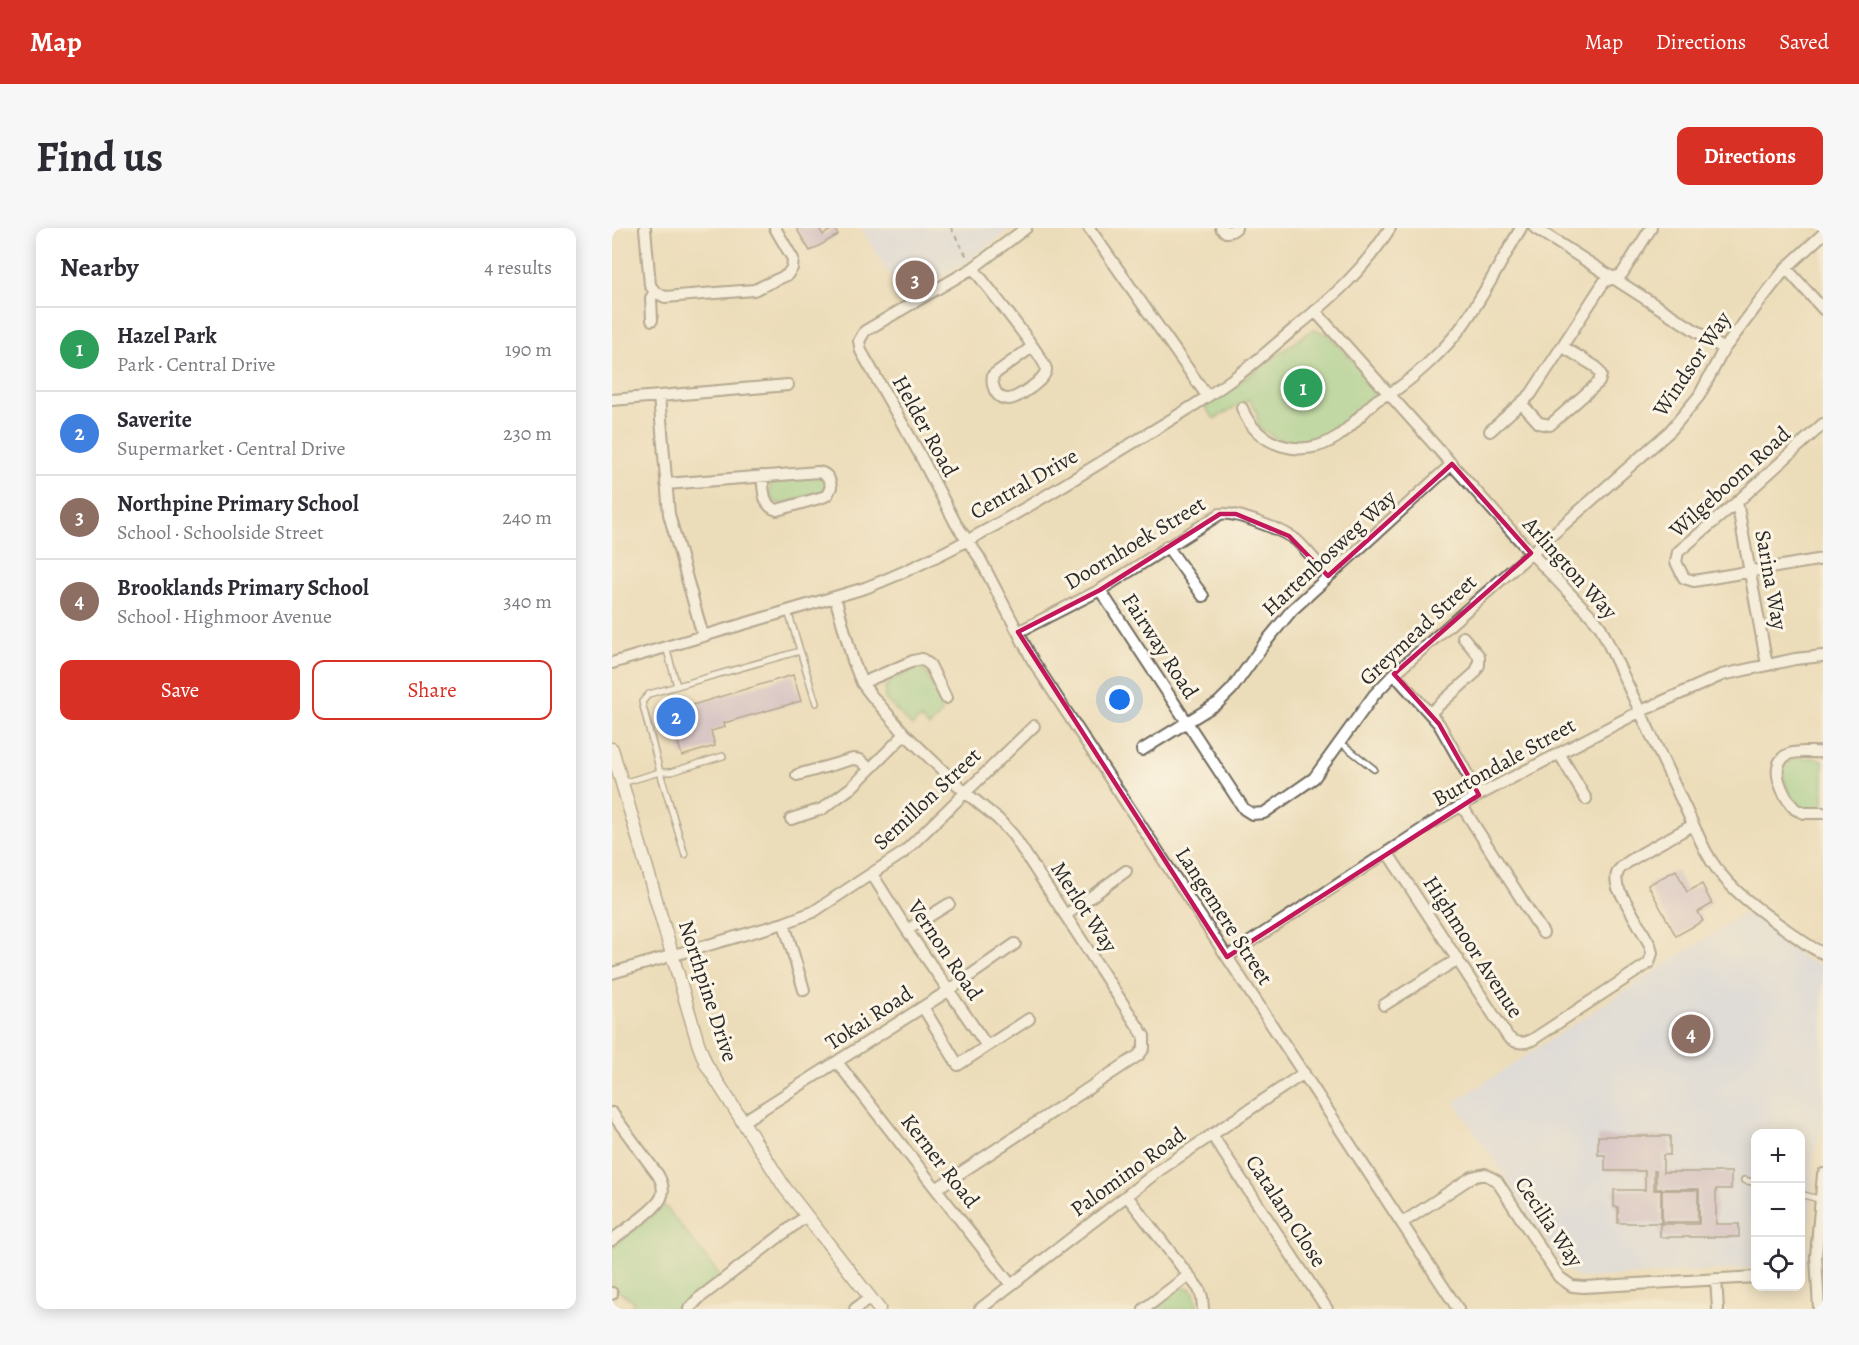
<!DOCTYPE html>
<html lang="en">
<head>
<meta charset="utf-8">
<style>
  body { margin:0; font-family:Alegreya,serif; background:#f7f7f7; color:#2b2b33 }
  .controls { position:absolute; right:18px; bottom:18px; display:grid; overflow:hidden; border-radius:12px; box-shadow:0 3px 15px #0003 }
  .controls button { width:54px; height:54px; display:grid; place-items:center; padding:0; border:0; border-bottom:2px solid #e1e1e2; background:#fff; color:#2b2b33; font:30px sans-serif }
  .you { position:absolute; left:508px; top:472px; width:21px; height:21px; margin:-15px; border:4px solid #fff; border-radius:50%; background:#1a73e8; box-shadow:0 0 0 9px #1a73e833 }
  .badge { display:grid; place-items:center; width:39px; height:39px; border-radius:50%; background:#d93025; color:#fff; font-size:20px; font-weight:700 }
  .pin { position:absolute; translate:-50% -50%; border:3px solid #fff; box-shadow:0 2px 6px #0006 }
  .list { margin:0; padding:0; list-style:none }
  h2 { display:flex; justify-content:space-between; align-items:center; height:78px; margin:0; padding:0 24px; font-size:26px }
  h2 small { font-size:20px; font-weight:400; color:#7c7c81 }
  .list li { display:grid; grid-template-columns:39px 1fr auto; gap:18px; align-items:center; box-sizing:border-box; height:84px; padding:0 24px; border-top:2px solid #e1e1e2 }
  .list b { display:block; font-size:22px; white-space:nowrap }
  .list p { margin:0; font-size:20px; white-space:nowrap; color:#7c7c81 }
  .list em { font-size:20px; font-style:normal; color:#7c7c81 }
  .actions { display:flex; gap:12px; padding:18px 24px }
  .actions a { flex:1; padding:14px 0; border:2px solid #d93025; border-radius:12px; text-align:center; font-size:21px; color:#d93025 }
  .actions .main { background:#d93025; color:#fff }
  .icon { flex:none; width:33px; height:33px; fill:none; stroke:currentColor; stroke-width:2; stroke-linecap:round; stroke-linejoin:round }
  .map { position:relative; flex:none; width:1211px; height:1081px; overflow:hidden; border-radius:12px }
  header { display:flex; align-items:center; gap:36px; box-sizing:border-box; height:84px; padding:0 30px; background:#d93025; color:#fff }
  header strong { font-size:28px }
  nav { display:flex; gap:33px; margin-inline-start:auto; font-size:21px }
  .intro { display:flex; align-items:center; justify-content:space-between; box-sizing:border-box; height:144px; padding:0 36px }
  h1 { margin:0; font-size:42px }
  .button { padding:15px 27px; border-radius:12px; background:#d93025; color:#fff; font-size:21px; font-weight:700 }
  main { display:flex; gap:36px; padding:0 36px }
  aside { flex:1; background:#fff; border-radius:12px; box-shadow:0 3px 15px #0003 }
  .map>svg:first-child { display:block }
  .built { fill:#cedafa }
  .green { fill:#8ed28a; stroke:#5c7e5a; stroke-width:1.5 }
  .building { fill:#b6a0d1 }
  .lines { fill:none; stroke-linecap:round; stroke-linejoin:round }
  .service-casing { stroke:#6f695d; stroke-width:8 }
  .minor-casing { stroke:#6f695d; stroke-width:14 }
  .tertiary-casing { stroke:#6f695d; stroke-width:15 }
  .path { stroke:#6f695d; stroke-width:2; stroke-dasharray:4.5 4.5; stroke-linecap:butt }
  .service { stroke:#fff; stroke-width:5 }
  .minor { stroke:#fff; stroke-width:10 }
  .tertiary { stroke:#fff; stroke-width:12 }
  .marked { fill:none; stroke:#c2185b; stroke-width:4.5; stroke-linejoin:round }
  .labels { text-anchor:middle; dominant-baseline:central; stroke-width:6; stroke-linejoin:round; paint-order:stroke }
  .street-label { font-size:22px; fill:#2b2b2b; stroke:#fcf5e5 }
</style>
</head>
<body>
<header>
<strong>Map</strong>
<nav><a>Map</a><a>Directions</a><a>Saved</a></nav>
</header>
<div class="intro"><h1>Find us</h1><a class="button">Directions</a></div>
<main>
<aside>
<h2>Nearby<small>4 results</small></h2>
<ul class="list">
<li><span class="badge" style="background:#2e9e5b">1</span><div><b>Hazel Park</b><p>Park · Central Drive</p></div><em>190 m</em></li>
<li><span class="badge" style="background:#3f7fe0">2</span><div><b>Saverite</b><p>Supermarket · Central Drive</p></div><em>230 m</em></li>
<li><span class="badge" style="background:#8d6e63">3</span><div><b>Northpine Primary School</b><p>School · Schoolside Street</p></div><em>240 m</em></li>
<li><span class="badge" style="background:#8d6e63">4</span><div><b>Brooklands Primary School</b><p>School · Highmoor Avenue</p></div><em>340 m</em></li>
</ul>
<div class="actions"><a class="main">Save</a><a>Share</a></div>
</aside>
<div class="map">
<svg width="1211" height="1081" viewBox="0 0 1211 1081">
  <rect width="100%" height="100%" fill="#fcf5e5"/>
  <filter id="ink" filterUnits="userSpaceOnUse"><feTurbulence type="fractalNoise" baseFrequency=".0167" numOctaves="2"/><feDisplacementMap in="SourceGraphic" scale="12" xChannelSelector="R" yChannelSelector="G"/><feConvolveMatrix kernelMatrix="1 2 1 2 8 2 1 2 1" color-interpolation-filters="sRGB"/></filter>
  <filter id="wash" filterUnits="userSpaceOnUse"><feTurbulence type="fractalNoise" baseFrequency=".008" numOctaves="4" result="noise"/><feDisplacementMap in="SourceGraphic" scale="24" xChannelSelector="R" yChannelSelector="G"/><feGaussianBlur stdDeviation="1.35" result="paint"/><feColorMatrix in="noise" values="0 0 0 0 0 0 0 0 0 0 0 0 0 0 0 0 0 1.4 0 .05"/><feComposite in="paint" operator="in"/></filter>
  <g filter="url(#wash)">
    <rect width="100%" height="100%" fill="#ecddba"/>
    <path class="built" d="M 249,0 L 399,0 L 357,33 L 293,71 Z
      M 1135,683 L 1192,731 L 1211,738 L 1211,897 L 1201,930 L 1195,1037 L 1189,1037 L 1188,906 L 1144,906 L 1143,1040 L 969,1050 L 954,1042 L 843,874 Z"/>
    <path class="green" d="M 700,102 L 708,103 L 714,107 L 715,105 L 759,153 C 768,169 753,177 742,187 C 735,193 729,201 721,206 C 696,221 667,217 646,198 L 645,184 L 637,171 L 602,191 L 593,179 Z
      M 209,249 L 213,253 L 214,260 L 211,264 L 168,276 L 163,274 L 158,267 L 158,258 L 165,252 Z
      M 310,438 L 331,478 L 328,480 L 330,485 L 317,499 L 308,490 L 300,498 L 273,471 L 273,460 L 281,451 Z
      M 1182,530 L 1204,530 L 1211,532 L 1211,580 C 1206,581 1197,582 1191,581 C 1180,577 1169,549 1172,538 Z
      M 53,978 L 108,1048 L 69,1081 L 18,1081 L 22,1073 L 0,1059 L 0,1019 Z
      M 567,1060 L 577,1060 L 582,1065 L 586,1081 L 539,1081 Z"/>
    <g id="blocks">
      <path class="building" d="M 184,0 L 207,0 L 211,7 L 222,0 L 226,7 L 198,23 Z
        M 181,447 L 189,473 L 112,495 L 113,499 L 99,503 L 103,518 L 70,528 L 57,484 Z
        M 1064,642 L 1075,664 L 1090,656 L 1100,676 L 1086,684 L 1091,693 L 1064,708 L 1036,657 Z
        M 986,908 L 1058,908 L 1058,927 L 1051,927 L 1051,944 L 1119,944 L 1119,961 L 1104,961 L 1104,996 L 1127,996 L 1127,1009 L 1048,1009 L 1048,996 L 1087,996 L 1087,961 L 1044,961 L 1044,943 L 1042,943 L 1042,962 L 1049,962 L 1049,995 L 1006,995 L 1006,979 L 1002,979 L 1002,962 L 1033,962 L 1033,943 L 993,943 L 993,927 L 986,927 Z
        M 1050,962 L 1086,962 L 1086,994 L 1050,994 Z"/>
    </g>
  </g>
  <g filter="url(#ink)">
    <use href="#blocks" fill-opacity="0" stroke="#6f695d" stroke-width="1.5"/>
    <g class="lines">
      <g class="service-casing">
        <path id="service" d="M 176,383 L 204,475
          M 65,458 L 188,423
          M 728,514 L 762,541
          M 10,555 L 48,544 L 30,474 L 37,466 L 65,458 L 54,419
          M 73,627 L 48,544 L 59,544 L 111,528
          M 1132,952 L 1144,955
          M 1188,966 L 1210,972"/>
      </g>
      <g class="minor-casing">
        <path id="minor" d="M 33,0 L 38,57 L 43,64 L 53,69 L 142,62 L 175,47 L 180,40 L 181,31 L 163,0
          M 414,0 L 361,40 L 253,103 L 247,113 L 249,123 L 307,225 L 344,296 L 367,329 L 421,433 L 846,1081
          M 477,0 L 595,168
          M 609,0 L 614,4 L 620,3 L 624,0
          M 923,0 L 1112,121
          M 361,40 C 371,53 434,132 434,141 C 435,151 405,171 396,171 C 383,171 379,156 381,147 L 420,119
          M 1174,40 L 1211,81
          M 703,83 L 919,325 L 983,392 L 989,400 L 1093,622 C 1111,657 1140,677 1172,700 C 1184,708 1197,720 1211,725
          M 40,92 L 39,70 L 43,64
          M 47,168 L 57,286 L 91,408
          M 0,172 L 176,157
          M 909,175 L 927,195 L 938,197 L 987,154 L 989,147 L 984,139 L 951,119
          M 630,180 C 644,219 691,232 725,209 C 740,199 751,183 765,172 C 771,168 779,165 785,161 C 806,146 832,122 848,101 C 871,70 889,33 909,0
          M 1211,196 L 1125,274 L 1066,324 L 1064,334 L 1072,350 L 1082,353 L 1211,331
          M 878,203 L 919,166 L 992,54 L 1010,46 L 1039,0
          M 54,256 L 206,244 C 214,245 218,250 219,259 L 215,267 L 211,269 L 165,282 C 150,278 152,261 150,248
          M 1125,274 L 1155,437
          M 555,318 L 591,368
          M 488,362 L 632,581 L 640,586 L 652,585 L 702,550 L 762,467 L 782,446 L 1058,203 L 1087,168 L 1112,121 L 1146,76 L 1174,40 L 1211,6
          M 223,369 L 241,433 L 250,455 L 259,467 L 293,506 L 353,564 L 386,591 L 401,607 L 532,808 L 532,820 L 527,827 L 324,961
          M 406,404 L 488,362 L 608,286 C 622,283 673,303 684,312 C 696,323 706,336 716,348
          M 0,435 L 253,360 C 336,328 420,277 496,230 C 541,202 588,176 630,144 C 648,131 665,115 682,101 C 720,70 752,42 778,0
          M 782,446 L 827,496 L 867,567
          M 250,455 L 301,433 L 310,431 L 318,437 L 334,470
          M 818,485 L 863,445 L 867,437 L 867,428 L 851,409
          M 530,522 L 606,475 L 620,461 L 652,416 L 680,382 L 840,236
          M 1211,524 C 1201,525 1186,522 1177,526 C 1154,535 1171,569 1183,581 L 1192,585 L 1211,585
          M 947,525 L 974,571
          M 185,547 L 241,531 L 248,532 L 258,541
          M 850,578 L 931,705
          M 179,591 L 210,581 L 240,559 L 293,506
          M 775,624 L 896,809 C 904,816 911,816 920,812 L 1037,735 L 1040,725 L 1038,717 L 1006,660 C 1004,653 1003,648 1007,642 C 1013,632 1068,605 1081,597
          M 260,646 L 295,702 L 375,818
          M 454,687 L 514,643
          M 172,695 L 192,762
          M 295,702 L 337,676
          M 615,729 L 820,595 L 867,567 L 1027,484 L 1110,447 L 1183,431 L 1211,428
          M 0,745 L 172,695 L 201,684 L 291,625 L 422,498
          M 772,777 L 846,731
          M 311,779 L 346,837 L 417,791
          M 225,834 L 399,1057
          M 0,885 L 46,947 C 50,954 53,962 49,970 C 42,984 13,1001 0,1012
          M 130,894 L 336,763 L 403,716
          M 600,907 L 715,1081
          M 515,968 L 587,1061 L 590,1069 L 591,1081
          M 790,995 L 860,949 L 873,946 L 885,953 L 947,1049 L 960,1058 L 972,1059 L 1144,1049
          M 1104,1051 L 1106,1081
          M 0,1065 L 0,1066
          M 77,1081 L 86,1071 L 194,988
          M 243,1081 L 258,1070
          M 368,1081 L 549,941 L 692,845
          M 532,1081 L 577,1047
          M 1207,1081 L 1204,1028 L 1211,946"/>
      </g>
      <g class="tertiary-casing">
        <path id="tertiary" d="M 0,521 L 86,815 L 94,836 L 173,960 L 267,1081"/>
      </g>
      <path class="path" d="M 339,0 L 355,29"/>
      <use href="#service" class="service"/>
      <use href="#minor" class="minor"/>
      <use href="#tertiary" class="tertiary"/>
    </g>
  </g>
  <path d="M0 0H1211V1081H0ZM 840,236 L 919,325 L 782,446 L 827,496 L 867,567 L 615,729 L 406,404 L 488,362 L 608,286 L 624,286 L 677,308 L 716,348 Z" fill="#ecddba" fill-opacity=".55" fill-rule="evenodd"/>
  <path class="marked" d="M 840,236 L 919,325 L 782,446 L 827,496 L 867,567 L 615,729 L 406,404 L 488,362 L 608,286 L 624,286 L 677,308 L 716,348 Z"/>
  <g class="labels">
    <g class="street-label">
      <text transform="translate(1080 136) rotate(-56)">Windsor Way</text>
      <text transform="translate(313 198) rotate(61)">Helder Road</text>
      <text transform="translate(1118 254) rotate(-42)">Wilgeboom Road</text>
      <text transform="translate(412 256) rotate(-30)">Central Drive</text>
      <text transform="translate(523 315) rotate(-31)">Doornhoek Street</text>
      <text transform="translate(717 325) rotate(-43)">Hartenbosweg Way</text>
      <text transform="translate(958 340) rotate(48)">Arlington Way</text>
      <text transform="translate(1159 352) rotate(80)">Sarina Way</text>
      <text transform="translate(806 402) rotate(-43)">Greymead Street</text>
      <text transform="translate(548 418) rotate(57)">Fairway Road</text>
      <text transform="translate(892 534) rotate(-29)">Burtondale Street</text>
      <text transform="translate(315 571) rotate(-43)">Semillon Street</text>
      <text transform="translate(472 679) rotate(57)">Merlot Way</text>
      <text transform="translate(612 688) rotate(57)">Langemere Street</text>
      <text transform="translate(861 719) rotate(57)">Highmoor Avenue</text>
      <text transform="translate(333 722) rotate(56)">Vernon Road</text>
      <text transform="translate(96 763) rotate(72)">Northpine Drive</text>
      <text transform="translate(257 790) rotate(-33)">Tokai Road</text>
      <text transform="translate(328 933) rotate(52)">Kerner Road</text>
      <text transform="translate(516 944) rotate(-36)">Palomino Road</text>
      <text transform="translate(674 983) rotate(57)">Catalam Close</text>
      <text transform="translate(937 994) rotate(56)">Cecilia Way</text>
    </g>
  </g>
</svg>
<div class="controls">
<button>+</button>
<button>−</button>
<button><svg class="icon" aria-label="locate" viewBox="0 0 24 24"><circle cx="12" cy="12" r="6"/><path d="M12 2v4M12 18v4M2 12h4M18 12h4"/></svg></button>
</div>
<div class="you"></div>
<div class="pin badge" style="left:691px;top:160px;background:#2e9e5b">1</div>
<div class="pin badge" style="left:64px;top:489px;background:#3f7fe0">2</div>
<div class="pin badge" style="left:303px;top:52px;background:#8d6e63">3</div>
<div class="pin badge" style="left:1079px;top:806px;background:#8d6e63">4</div>
</div>
</main>
</body>
</html>
